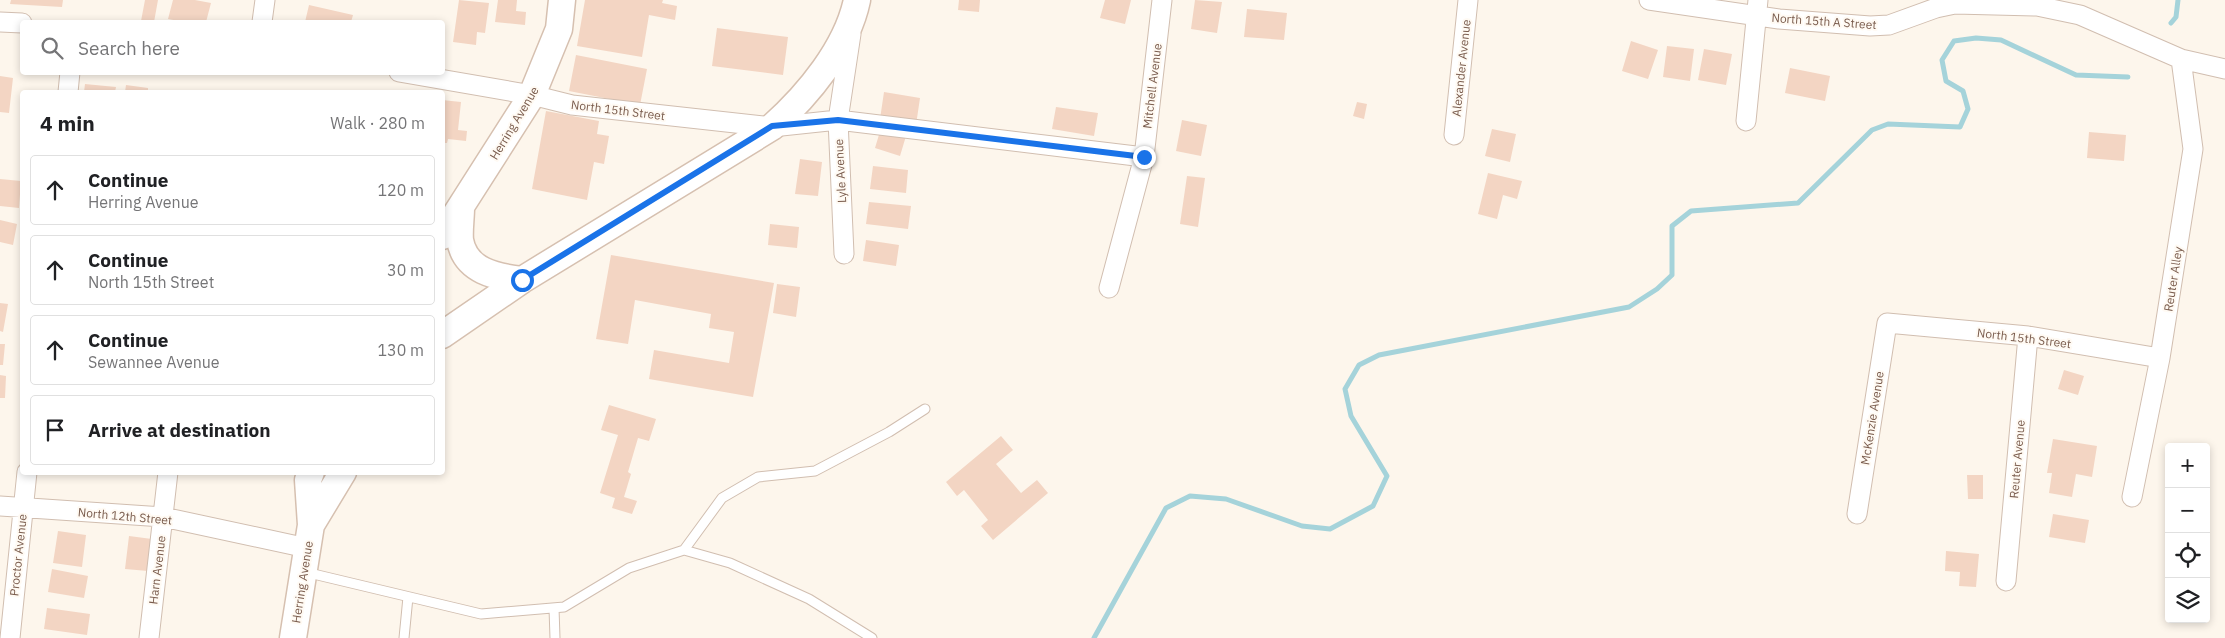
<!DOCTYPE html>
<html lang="en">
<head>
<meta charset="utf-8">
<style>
  body { margin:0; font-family:"IBM Plex Sans",sans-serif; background:#f2f2f2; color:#202124 }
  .controls { position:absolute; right:15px; bottom:15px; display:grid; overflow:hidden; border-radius:5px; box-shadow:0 2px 8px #0003 }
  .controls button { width:45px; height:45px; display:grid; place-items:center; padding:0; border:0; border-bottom:1px solid #e0e0e0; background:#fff; color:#202124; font:25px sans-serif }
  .stop { position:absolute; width:15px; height:15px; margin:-11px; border:4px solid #1a73e8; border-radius:50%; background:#fff }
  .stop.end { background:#1a73e8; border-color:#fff; box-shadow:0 1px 5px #0008 }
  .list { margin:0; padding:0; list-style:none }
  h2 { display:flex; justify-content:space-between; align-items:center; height:65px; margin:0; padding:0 20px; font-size:21px }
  h2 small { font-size:16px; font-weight:400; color:#757577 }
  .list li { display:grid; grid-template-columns:32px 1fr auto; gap:15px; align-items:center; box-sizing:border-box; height:70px; margin:0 10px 10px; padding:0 10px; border:1px solid #e0e0e0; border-radius:5px }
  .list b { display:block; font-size:19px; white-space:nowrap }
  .list p { margin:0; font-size:16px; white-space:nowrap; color:#757577 }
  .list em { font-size:16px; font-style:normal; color:#757577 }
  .icon { flex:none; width:28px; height:28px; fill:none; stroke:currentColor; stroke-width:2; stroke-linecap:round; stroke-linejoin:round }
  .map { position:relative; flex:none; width:2225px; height:638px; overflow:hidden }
  .search { position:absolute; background:#fff; box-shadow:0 2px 8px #0003; left:20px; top:20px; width:425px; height:55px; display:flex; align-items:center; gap:12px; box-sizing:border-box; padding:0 18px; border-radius:5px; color:#757577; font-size:19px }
  .panel { position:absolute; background:#fff; box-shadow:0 2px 8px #0003; left:20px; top:90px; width:425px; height:385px; border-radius:5px }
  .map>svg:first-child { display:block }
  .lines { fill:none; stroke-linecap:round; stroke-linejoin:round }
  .stream { stroke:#a5d3da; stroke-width:5 }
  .building { fill:#f3d5c3 }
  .service-casing { stroke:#d1beb0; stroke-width:11 }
  .minor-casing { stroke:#d1beb0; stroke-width:21 }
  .secondary-casing { stroke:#d6c0b0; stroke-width:29 }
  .service { stroke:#fff; stroke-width:9 }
  .minor { stroke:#fff; stroke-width:19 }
  .secondary { stroke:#fff; stroke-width:26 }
  .route { stroke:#1a73e8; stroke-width:6 }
  .labels { text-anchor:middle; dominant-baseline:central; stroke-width:4; stroke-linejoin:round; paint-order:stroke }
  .street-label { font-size:12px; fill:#7a5c4d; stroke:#fffaf3 }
</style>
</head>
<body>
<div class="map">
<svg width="2225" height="638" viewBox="0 0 2225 638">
  <rect width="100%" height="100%" fill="#fdf6ec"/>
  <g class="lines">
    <path class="stream" d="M 2171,23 L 2176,17 L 2178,0
      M 1094,638 L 1166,508 L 1190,496 L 1226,499 L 1302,526 L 1330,529 L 1373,506 L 1387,476 L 1351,416 L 1345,389 L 1359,365 L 1379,355 L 1629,307 L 1657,289 L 1672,275 L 1672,226 L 1691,211 L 1798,203 L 1872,130 L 1888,124 L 1960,127 L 1968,109 L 1963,91 L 1946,81 L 1942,60 L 1954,41 L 1976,38 L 2001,40 L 2076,75 L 2128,77"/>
  </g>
  <path class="building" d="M 11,0 L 63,0 L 62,7 L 10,4 Z
    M 145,0 L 158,0 L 154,22 L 141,21 Z
    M 173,0 L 195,0 L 211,3 L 206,22 L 184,22 L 168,19 Z
    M 459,0 L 489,3 L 485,33 L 477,32 L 476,45 L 453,42 Z
    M 498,0 L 517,0 L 516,11 L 526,12 L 525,25 L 495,22 Z
    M 585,0 L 663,0 L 662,3 L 677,6 L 675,20 L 649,15 L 642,57 L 577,46 Z
    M 959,0 L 980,0 L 979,12 L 958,10 Z
    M 1105,0 L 1131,0 L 1125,24 L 1100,18 Z
    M 1195,0 L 1222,2 L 1217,33 L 1191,29 Z
    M 309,5 L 353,15 L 351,22 L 305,22 Z
    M 1247,9 L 1287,13 L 1284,40 L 1244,37 Z
    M 717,28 L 788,37 L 783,75 L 712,66 Z
    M 1631,41 L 1658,50 L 1648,79 L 1622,71 Z
    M 1667,46 L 1694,49 L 1690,81 L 1663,77 Z
    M 1704,49 L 1732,54 L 1726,85 L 1698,80 Z
    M 576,55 L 647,69 L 640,105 L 569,91 Z
    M 1790,68 L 1830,76 L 1825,101 L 1785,93 Z
    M 0,76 L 13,78 L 9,113 L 0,112 Z
    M 85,84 L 116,87 L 115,92 L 84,92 Z
    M 126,85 L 148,88 L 148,92 L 125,92 Z
    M 884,92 L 920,98 L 916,125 L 880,119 Z
    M 442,100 L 461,102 L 458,130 L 467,131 L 466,141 L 448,139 L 447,143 L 442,143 Z
    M 1357,102 L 1367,104 L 1364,119 L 1353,116 Z
    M 1056,107 L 1098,113 L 1094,136 L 1052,129 Z
    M 546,111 L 599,121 L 597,134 L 609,136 L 604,164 L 594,162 L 587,200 L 532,189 Z
    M 1182,120 L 1207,125 L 1201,156 L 1176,151 Z
    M 881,128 L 906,136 L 900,156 L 875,148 Z
    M 1492,129 L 1516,134 L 1510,162 L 1485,156 Z
    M 2089,132 L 2126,135 L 2124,161 L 2087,158 Z
    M 800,159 L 822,162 L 818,196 L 795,194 Z
    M 873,166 L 908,170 L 906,193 L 870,189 Z
    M 1488,173 L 1522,181 L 1517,199 L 1503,195 L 1497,219 L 1478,214 Z
    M 1187,176 L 1205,178 L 1198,227 L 1180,224 Z
    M 0,179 L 21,181 L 19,208 L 0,206 Z
    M 869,202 L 911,206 L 908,229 L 866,224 Z
    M 0,220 L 17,224 L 13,245 L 0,242 Z
    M 770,224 L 799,227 L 797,248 L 768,245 Z
    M 866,240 L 899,245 L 896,266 L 863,261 Z
    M 611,255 L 774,283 L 753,397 L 649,379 L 654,350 L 729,363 L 734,332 L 709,328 L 711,314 L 635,300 L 628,344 L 596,339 Z
    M 777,284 L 800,287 L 796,317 L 773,313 Z
    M 0,303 L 8,304 L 3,332 L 0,331 Z
    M 0,344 L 5,344 L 3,365 L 0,365 Z
    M 2064,370 L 2084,376 L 2078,395 L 2058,389 Z
    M 0,375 L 6,376 L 5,398 L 0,398 Z
    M 609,405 L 656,419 L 649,441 L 638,438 L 628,472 L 631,474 L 624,497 L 637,501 L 632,514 L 612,508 L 615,498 L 600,493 L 618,435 L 601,430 Z
    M 1001,436 L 1013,450 L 996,464 L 1021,493 L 1037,480 L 1048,493 L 993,540 L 981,526 L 988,520 L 964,490 L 957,496 L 946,482 Z
    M 2053,439 L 2097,446 L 2092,477 L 2076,474 L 2072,497 L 2049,493 L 2052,473 L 2047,473 Z
    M 1967,475 L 1983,475 L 1983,499 L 1968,499 Z
    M 2053,514 L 2089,520 L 2085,543 L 2049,537 Z
    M 58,531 L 86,535 L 82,567 L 53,563 Z
    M 129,536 L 152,539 L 148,571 L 125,569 Z
    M 1946,551 L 1979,554 L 1976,587 L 1959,586 L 1960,572 L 1945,571 Z
    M 52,569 L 88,576 L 84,598 L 48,592 Z
    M 47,608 L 90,614 L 87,635 L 44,629 Z"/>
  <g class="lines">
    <g class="service-casing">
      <path id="service" d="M 684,550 L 722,498 L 758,477 L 815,471 L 889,432 L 925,409
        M 305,572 L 481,614 L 564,607 L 629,568 L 684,550 L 730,563 L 809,599 L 872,638
        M 554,608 L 555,638
        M 404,638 L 408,597"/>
    </g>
    <g class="minor-casing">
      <path id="minor" d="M 1649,0 L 1779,19 L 1870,26 L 1889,25 L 1936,8 L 1955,4 L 2037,6 L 2080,15 L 2181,59 L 2225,69
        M 0,22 L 22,23
        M 262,22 L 265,0
        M 399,72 L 532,95 L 572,105 L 772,127 L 838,120 L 1144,157
        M 68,92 L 70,72
        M 1746,121 L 1758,0
        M 1454,135 L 1468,0
        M 844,254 L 838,120 L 851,34
        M 1109,288 L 1144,157 L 1162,0
        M 2132,497 L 2160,358 L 2193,149 L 2181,59
        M 0,506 L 163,517 L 307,548
        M 1857,514 L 1887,323 L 2028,336 L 2160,358
        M 2006,581 L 2028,336
        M 10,638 L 27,472
        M 149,638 L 168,472"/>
    </g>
    <g class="secondary-casing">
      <path id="secondary" d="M 461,208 C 461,218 459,230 460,240 C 465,271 496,277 522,280
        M 442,236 L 532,95 L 559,29 L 562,0
        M 442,335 L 522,280 L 772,127 C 808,95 847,48 857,0
        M 311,525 L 343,472
        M 293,638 L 311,525 L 308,480 L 311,472"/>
    </g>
    <use href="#service" class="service"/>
    <use href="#minor" class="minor"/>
    <use href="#secondary" class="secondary"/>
  </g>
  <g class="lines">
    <path class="route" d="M 522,280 L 772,126 L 838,120 L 1144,157"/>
  </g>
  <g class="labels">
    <g class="street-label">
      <text transform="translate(1824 21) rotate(4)">North 15th A Street</text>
      <text transform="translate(1461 68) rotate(-84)">Alexander Avenue</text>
      <text transform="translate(1152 86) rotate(-83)">Mitchell Avenue</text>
      <text transform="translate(618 110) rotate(7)">North 15th Street</text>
      <text transform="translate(514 123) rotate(-59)">Herring Avenue</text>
      <text transform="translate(840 171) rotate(-93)">Lyle Avenue</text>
      <text transform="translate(2173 279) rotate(-81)">Reuter Alley</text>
      <text transform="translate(2024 338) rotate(7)">North 15th Street</text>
      <text transform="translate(1872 418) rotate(-81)">McKenzie Avenue</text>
      <text transform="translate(2017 459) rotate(-85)">Reuter Avenue</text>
      <text transform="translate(125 516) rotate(5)">North 12th Street</text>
      <text transform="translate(18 555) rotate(-84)">Proctor Avenue</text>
      <text transform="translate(157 570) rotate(-83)">Harn Avenue</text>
      <text transform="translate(302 582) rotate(-81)">Herring Avenue</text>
    </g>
  </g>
</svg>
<div class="controls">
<button>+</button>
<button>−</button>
<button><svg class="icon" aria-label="locate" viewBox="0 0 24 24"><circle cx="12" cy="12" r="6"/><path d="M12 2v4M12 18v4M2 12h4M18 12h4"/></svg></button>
<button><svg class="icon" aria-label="layers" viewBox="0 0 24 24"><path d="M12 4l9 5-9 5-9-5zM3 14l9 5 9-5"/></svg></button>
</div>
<div class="stop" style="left:522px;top:280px"></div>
<div class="stop end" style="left:1144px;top:157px"></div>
<div class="search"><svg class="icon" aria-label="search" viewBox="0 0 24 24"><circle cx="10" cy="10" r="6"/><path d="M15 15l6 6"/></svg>Search here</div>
<section class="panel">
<h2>4 min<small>Walk · 280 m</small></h2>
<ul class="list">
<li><svg class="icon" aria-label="ahead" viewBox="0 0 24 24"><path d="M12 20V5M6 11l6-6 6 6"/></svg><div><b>Continue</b><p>Herring Avenue</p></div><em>120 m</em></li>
<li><svg class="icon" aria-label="ahead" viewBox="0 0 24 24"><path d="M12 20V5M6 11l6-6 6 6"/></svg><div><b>Continue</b><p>North 15th Street</p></div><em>30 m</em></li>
<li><svg class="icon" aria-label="ahead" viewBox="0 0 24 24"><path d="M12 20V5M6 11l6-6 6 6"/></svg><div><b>Continue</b><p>Sewannee Avenue</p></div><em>130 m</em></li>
<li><svg class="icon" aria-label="arrive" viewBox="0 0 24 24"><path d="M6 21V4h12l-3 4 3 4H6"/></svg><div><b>Arrive at destination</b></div></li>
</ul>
</section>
</div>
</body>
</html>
